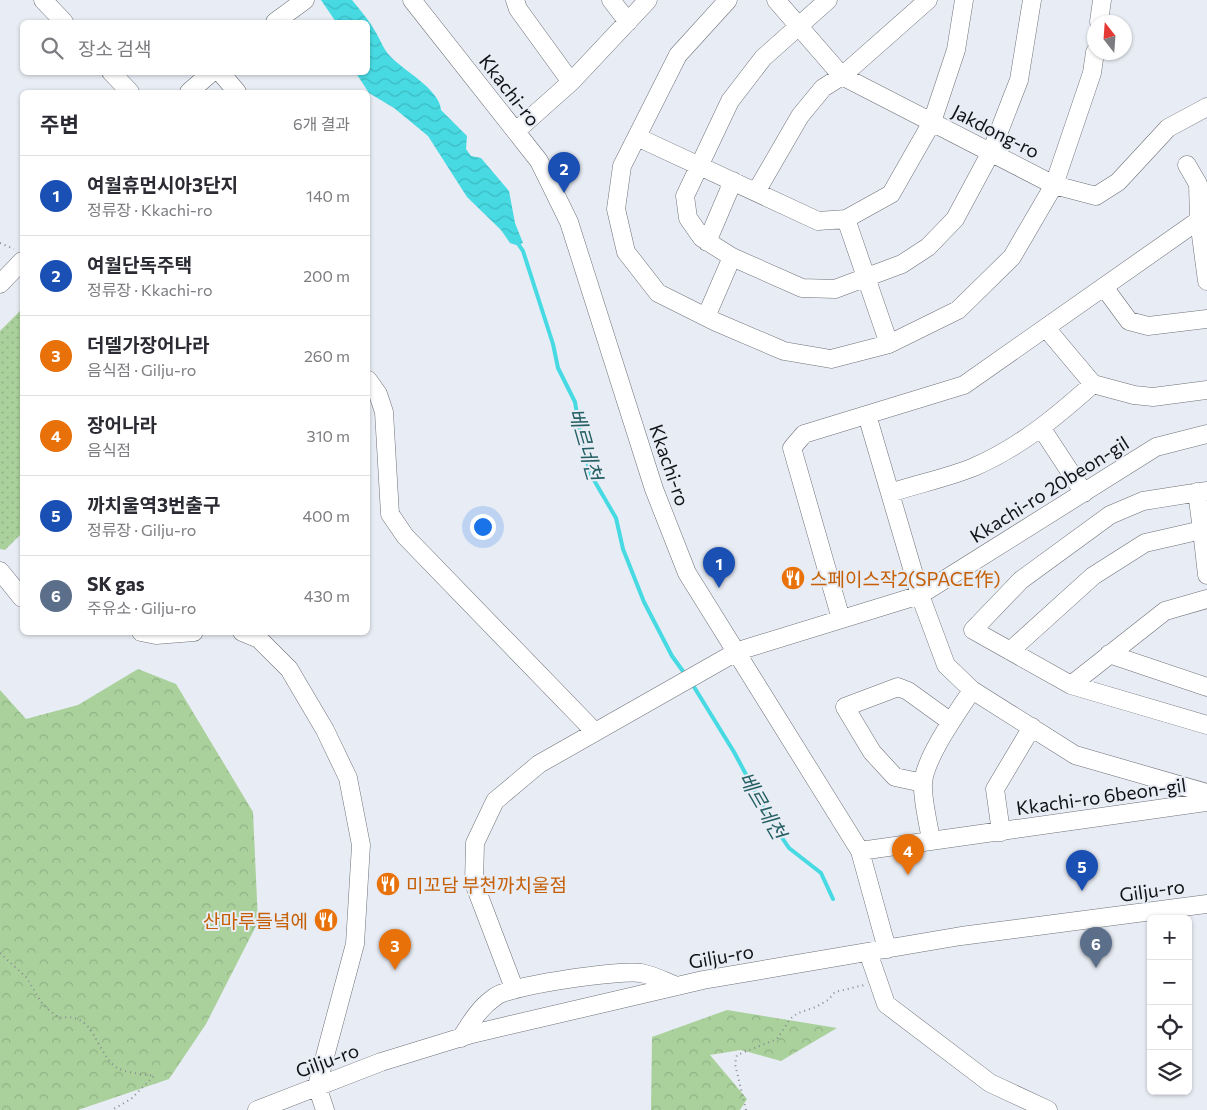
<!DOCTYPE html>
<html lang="ko">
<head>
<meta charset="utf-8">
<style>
  body { margin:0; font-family:Commissioner,"Noto Sans KR",sans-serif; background:#f7f7f7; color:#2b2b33 }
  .controls { position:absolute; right:15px; bottom:15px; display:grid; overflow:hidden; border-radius:8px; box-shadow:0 1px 4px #0004 }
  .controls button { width:45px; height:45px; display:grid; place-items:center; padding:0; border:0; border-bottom:1px solid #e1e1e2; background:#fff; color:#2b2b33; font:25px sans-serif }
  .compass { position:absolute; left:1087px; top:15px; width:45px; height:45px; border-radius:50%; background:#fff; box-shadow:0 1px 4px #0004; rotate:343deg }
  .you { position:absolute; left:482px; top:526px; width:18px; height:18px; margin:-12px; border:4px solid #fff; border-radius:50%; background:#1a73e8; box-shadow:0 0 0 8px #1a73e833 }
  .badge { display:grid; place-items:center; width:32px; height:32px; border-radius:50%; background:#5c5c29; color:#fff; font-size:16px; font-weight:700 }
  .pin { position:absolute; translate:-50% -41px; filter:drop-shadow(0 1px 2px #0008) }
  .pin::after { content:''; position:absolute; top:26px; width:18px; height:15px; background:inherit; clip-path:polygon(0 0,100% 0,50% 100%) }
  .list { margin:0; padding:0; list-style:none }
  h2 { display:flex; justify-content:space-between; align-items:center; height:65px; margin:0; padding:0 20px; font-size:21px }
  h2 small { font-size:16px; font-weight:400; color:#7c7c81 }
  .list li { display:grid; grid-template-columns:32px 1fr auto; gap:15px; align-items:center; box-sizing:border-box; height:80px; padding:0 20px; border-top:1px solid #e1e1e2 }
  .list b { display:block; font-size:19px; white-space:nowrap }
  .list p { margin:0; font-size:16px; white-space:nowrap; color:#7c7c81 }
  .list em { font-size:16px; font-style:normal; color:#7c7c81 }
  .icon { flex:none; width:28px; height:28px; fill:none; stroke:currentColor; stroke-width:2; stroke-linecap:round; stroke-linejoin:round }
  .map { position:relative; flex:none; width:1207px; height:1110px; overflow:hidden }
  .search { position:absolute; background:#fff; box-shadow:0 1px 4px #0004; left:20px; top:20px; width:350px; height:55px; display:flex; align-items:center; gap:12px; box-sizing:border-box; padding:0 18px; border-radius:8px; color:#7c7c81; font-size:19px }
  .panel { position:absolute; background:#fff; box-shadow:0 1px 4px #0004; left:20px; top:90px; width:350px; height:545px; border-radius:8px }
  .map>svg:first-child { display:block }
  .forest { fill:url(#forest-crowns) }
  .park { fill:url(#park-dots) }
  .water { fill:url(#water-waves) }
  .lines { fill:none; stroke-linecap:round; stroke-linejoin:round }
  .stream { stroke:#47dae3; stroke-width:4 }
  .minor-casing { stroke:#6e7178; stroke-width:19 }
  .path { stroke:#888a90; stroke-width:2; stroke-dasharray:1 4; stroke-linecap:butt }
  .minor { stroke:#fff; stroke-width:18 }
  .labels { text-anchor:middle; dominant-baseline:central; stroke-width:4; stroke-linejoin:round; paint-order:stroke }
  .street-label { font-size:19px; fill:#111215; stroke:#e8ecf4 }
  .food-label { font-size:19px; fill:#c56008; stroke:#e8ecf4; text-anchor:start }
  .water-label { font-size:20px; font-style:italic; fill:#245f63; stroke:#e8ecf4 }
</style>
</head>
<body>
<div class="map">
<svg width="1207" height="1110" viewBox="0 0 1207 1110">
  <defs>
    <pattern id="forest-crowns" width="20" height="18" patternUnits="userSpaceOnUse" patternTransform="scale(1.25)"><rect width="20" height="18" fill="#aad19c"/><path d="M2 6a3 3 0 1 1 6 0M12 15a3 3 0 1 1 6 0" fill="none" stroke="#91b286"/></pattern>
    <pattern id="park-dots" width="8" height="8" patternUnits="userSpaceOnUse" patternTransform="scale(1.25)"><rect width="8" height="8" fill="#aad19c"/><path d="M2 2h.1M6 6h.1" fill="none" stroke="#91b286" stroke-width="1.8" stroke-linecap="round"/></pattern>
    <pattern id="water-waves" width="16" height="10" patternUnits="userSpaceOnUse" patternTransform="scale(1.25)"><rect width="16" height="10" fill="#47dae3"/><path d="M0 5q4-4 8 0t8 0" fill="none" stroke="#3dbac2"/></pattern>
  </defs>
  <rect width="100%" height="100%" fill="#e8ecf4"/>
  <path class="forest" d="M 138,669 L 176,684 L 253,812 L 258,922 L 206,1024 L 169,1079 L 78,1110 L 0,1110 L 0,690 L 26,719 L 78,705 Z
    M 727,1010 L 837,1028 L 781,1061 L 741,1050 L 710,1055 L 747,1099 L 740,1110 L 651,1110 L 652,1037 Z"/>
  <path class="park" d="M 22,309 L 22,533 L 5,550 L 0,549 L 0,331 Z"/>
  <path class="water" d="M 321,0 L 352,0 C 360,10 369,20 375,31 C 380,39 383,48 389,55 C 402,70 440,89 441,110 L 467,136 L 466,149 L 471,156 L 481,158 L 509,191 L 515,223 L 523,243 L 516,245 L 510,243 L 501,230 L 467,197 L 428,136 L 394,108 L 369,93 L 356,73 L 368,72 L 368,22 L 336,22 Z"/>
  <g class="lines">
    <path class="stream" d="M 517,242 L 523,251 L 553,344 L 558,368 L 575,402 L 582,445 L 591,475 L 616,518 L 623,549 L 644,602 L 672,656 L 685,674
      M 691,682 L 734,752 L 772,823 L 789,848 L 821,873 L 833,899"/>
    <g class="minor-casing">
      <path id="minor" d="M 43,0 L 64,22
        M 412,0 L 539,161 L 569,222 L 654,489 L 687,573 L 860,851 L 887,949
        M 515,0 L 518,9 L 571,82
        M 611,0 L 628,22
        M 728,0 L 678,55 L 622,166 L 616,209 L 626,252 L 658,293 L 716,322 L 784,351 L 831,359 L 889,344 L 958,310 L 1012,257 L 1054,185 L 1092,73 L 1095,52
        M 776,0 L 842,76 L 1054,185 L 1096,196 L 1118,182 L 1168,128 L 1207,107
        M 828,0 L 763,58 L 730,101 L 685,196 L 688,218 L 702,238 L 732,257 L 802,288 L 835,289 L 902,264 L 928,247 L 955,219 L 991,152 L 1019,80 L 1032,0
        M 275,22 L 305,0
        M 1099,22 L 1102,0
        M 111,72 L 130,92
        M 220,72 L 237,92
        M 189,92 L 212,72
        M 516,131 L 571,82 L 648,0
        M 637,137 L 818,221 L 846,219 L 891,194 L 932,122 L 956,50 L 964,0
        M 1187,165 L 1198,184 L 1199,220 L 1207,281
        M 756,192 L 800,116 L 823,88 L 842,76 L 928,0
        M 846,219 L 889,344
        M 707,242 L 733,181
        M 0,284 L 22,261
        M 1104,287 L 1129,321 L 1148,326 L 1207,319
        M 706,317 L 732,257
        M 1046,328 L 1093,384 L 1134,395 L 1153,397 L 1207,390
        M 368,380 L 378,394 L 384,412 L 390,514 L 405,536 L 595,732
        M 867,415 L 920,595 L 946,665 L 972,690 L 1075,755 L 1207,793
        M 1042,429 L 1084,493
        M 1207,491 L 1143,501 L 1110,515 L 1021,580 L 973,630 L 1071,685 L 1207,725
        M 1197,492 L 1202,530
        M 890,493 C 917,484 947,478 974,467 C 1020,447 1056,417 1093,384
        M 0,571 L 22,598
        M 841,619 L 792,448 L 804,434 L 964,385 L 1199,220
        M 141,632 L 156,635 L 194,632
        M 242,632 L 259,639 L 289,669 L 325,730 L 348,778 L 361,845 L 355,944 L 317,1086 L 325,1110
        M 1010,651 L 1093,576 L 1145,543 L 1202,530 L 1207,575
        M 1109,654 L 1207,687
        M 1071,685 L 1165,611 L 1207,599
        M 923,783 L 895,777 L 872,752 L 845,707 L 898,687 L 908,691 L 951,722
        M 1001,832 L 995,789 L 1032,727
        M 931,841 C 929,825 922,800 923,783 C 925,757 958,712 972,690
        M 860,851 L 1207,802
        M 868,952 L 886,1004 L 990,1083 L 1048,1110
        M 514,988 L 474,883 L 475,843 L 495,801 L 539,764 L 738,651 L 920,595 L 1156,447 L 1207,434
        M 461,1038 C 471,1022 480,1007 495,997 C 510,985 620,970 641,973 C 653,975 666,982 677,986
        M 257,1110 L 381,1062 L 472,1034 L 703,980 L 961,936 L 1207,904"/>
    </g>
    <path class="path" d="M 0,243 L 14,249
      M 0,953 L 26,977 L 43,1005 L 59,1018 C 96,1011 94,1051 116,1067 C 125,1073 143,1074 154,1076 L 131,1099 L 112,1110
      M 746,1110 L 735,1064 L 737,1055 L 777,1039 L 790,1019 L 798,1013 L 816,1007 L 828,1000 L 835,992 L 864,985"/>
    <use href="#minor" class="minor"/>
  </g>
  <defs>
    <g id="restaurant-disc" transform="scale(1.25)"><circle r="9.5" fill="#e8710a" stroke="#e8ecf4"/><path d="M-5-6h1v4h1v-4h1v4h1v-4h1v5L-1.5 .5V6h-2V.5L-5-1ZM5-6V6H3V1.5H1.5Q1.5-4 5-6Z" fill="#fff"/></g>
  </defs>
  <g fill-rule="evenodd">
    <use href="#restaurant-disc" x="793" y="578"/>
    <use href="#restaurant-disc" x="388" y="884"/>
    <use href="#restaurant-disc" x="326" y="920"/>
  </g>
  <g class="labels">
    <g class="street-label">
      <text transform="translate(510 90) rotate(52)">Kkachi-ro</text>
      <text transform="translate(996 131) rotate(27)">Jakdong-ro</text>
      <text transform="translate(670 465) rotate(71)">Kkachi-ro</text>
      <text transform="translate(1049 489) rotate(-32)">Kkachi-ro 20beon-gil</text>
      <text transform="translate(1101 796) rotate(-8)">Kkachi-ro 6beon-gil</text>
      <text transform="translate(1152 890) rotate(-8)">Gilju-ro</text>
      <text transform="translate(721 956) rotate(-10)">Gilju-ro</text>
      <text transform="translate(327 1060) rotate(-20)">Gilju-ro</text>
    </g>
    <g class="food-label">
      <text x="810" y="578">스페이스작2(SPACE作)</text>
      <text x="406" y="884">미꼬담 부천까치울점</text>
      <text x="308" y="920" text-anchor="end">산마루들녘에</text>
    </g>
    <g class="water-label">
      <text transform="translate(586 444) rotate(74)">베르네천</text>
      <text transform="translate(763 805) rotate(60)">베르네천</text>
    </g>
  </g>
</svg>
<div class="controls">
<button>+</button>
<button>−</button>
<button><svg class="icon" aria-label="locate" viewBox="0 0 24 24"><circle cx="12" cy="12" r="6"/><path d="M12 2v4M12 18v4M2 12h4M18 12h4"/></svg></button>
<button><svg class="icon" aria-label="layers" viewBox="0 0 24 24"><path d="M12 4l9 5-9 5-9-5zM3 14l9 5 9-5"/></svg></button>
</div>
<svg class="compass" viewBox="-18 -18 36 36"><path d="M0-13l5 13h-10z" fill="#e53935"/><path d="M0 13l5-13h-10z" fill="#7c7c81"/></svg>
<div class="you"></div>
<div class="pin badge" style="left:719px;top:588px;background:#1a4fb4">1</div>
<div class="pin badge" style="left:564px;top:193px;background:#1a4fb4">2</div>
<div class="pin badge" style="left:395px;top:970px;background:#e8710a">3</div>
<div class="pin badge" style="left:908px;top:875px;background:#e8710a">4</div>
<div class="pin badge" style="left:1082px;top:891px;background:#1a4fb4">5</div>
<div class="pin badge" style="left:1096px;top:968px;background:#5c6f8a">6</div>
<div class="search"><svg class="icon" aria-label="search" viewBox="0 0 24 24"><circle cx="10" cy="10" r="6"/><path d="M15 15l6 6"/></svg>장소 검색</div>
<section class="panel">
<h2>주변<small>6개 결과</small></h2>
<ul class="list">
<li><span class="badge" style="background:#1a4fb4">1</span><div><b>여월휴먼시아3단지</b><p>정류장 · Kkachi-ro</p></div><em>140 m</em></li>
<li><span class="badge" style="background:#1a4fb4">2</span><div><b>여월단독주택</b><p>정류장 · Kkachi-ro</p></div><em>200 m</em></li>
<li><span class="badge" style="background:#e8710a">3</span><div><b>더델가장어나라</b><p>음식점 · Gilju-ro</p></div><em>260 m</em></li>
<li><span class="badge" style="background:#e8710a">4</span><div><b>장어나라</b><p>음식점</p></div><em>310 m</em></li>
<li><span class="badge" style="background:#1a4fb4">5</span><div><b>까치울역3번출구</b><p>정류장 · Gilju-ro</p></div><em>400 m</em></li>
<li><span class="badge" style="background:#5c6f8a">6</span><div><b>SK gas</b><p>주유소 · Gilju-ro</p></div><em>430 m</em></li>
</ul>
</section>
</div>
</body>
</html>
